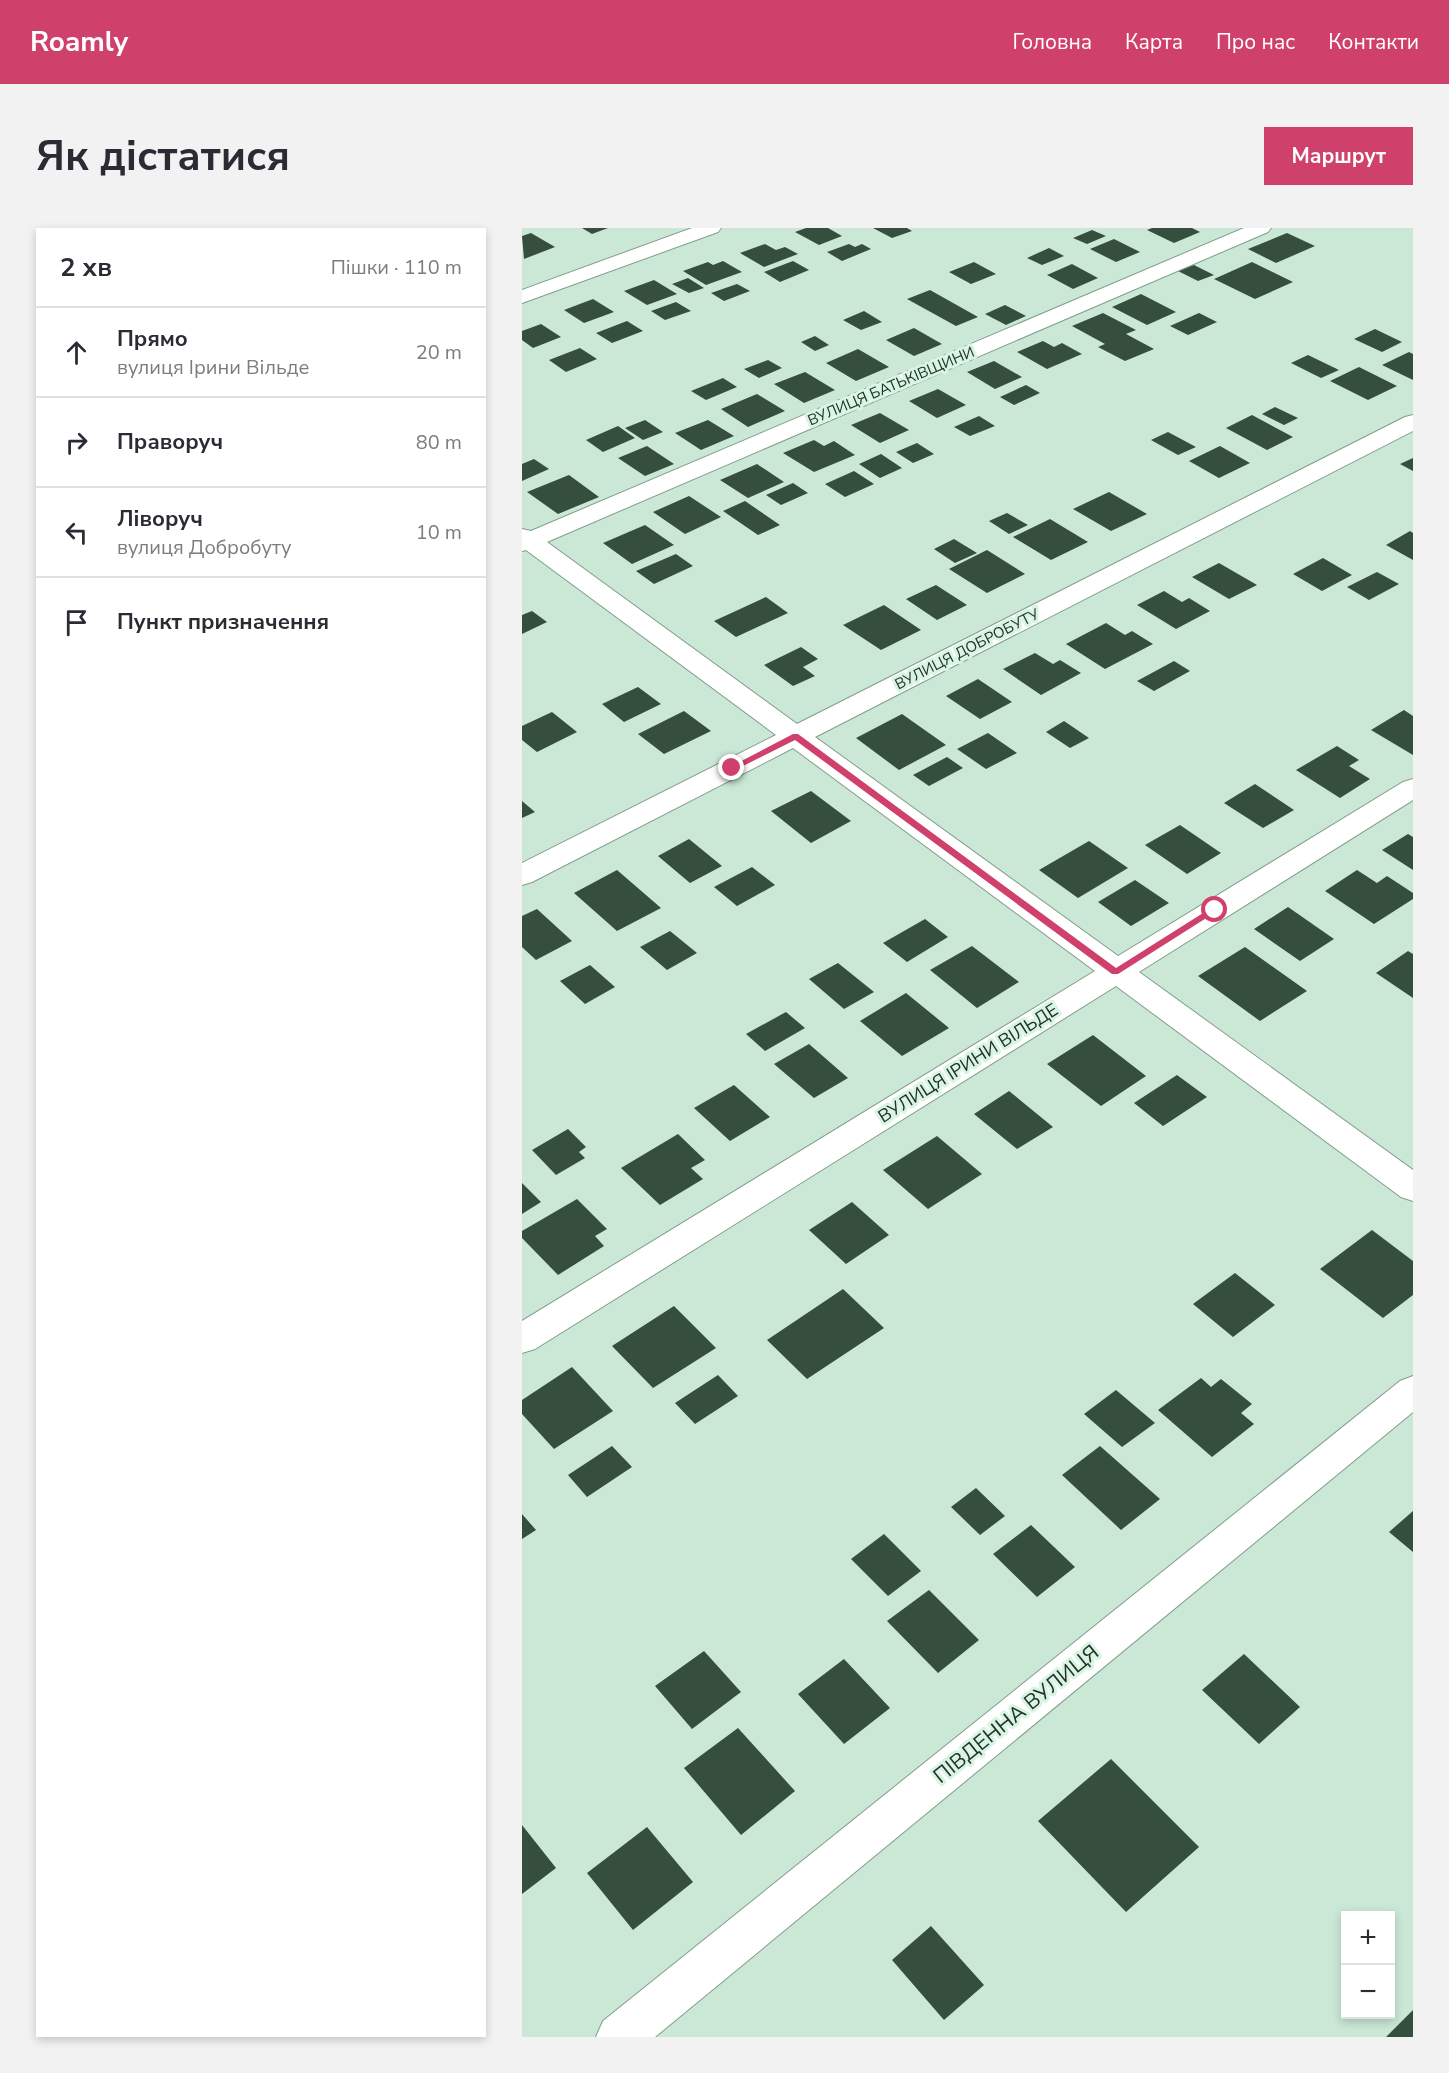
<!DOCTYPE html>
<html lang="uk">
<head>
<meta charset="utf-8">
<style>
  body { margin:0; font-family:"Nunito Sans",sans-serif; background:#f2f2f3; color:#2b2b33 }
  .controls { position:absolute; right:18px; bottom:18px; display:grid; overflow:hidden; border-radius:0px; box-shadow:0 3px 9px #0003 }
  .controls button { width:54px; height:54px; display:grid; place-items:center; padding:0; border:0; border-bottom:2px solid #e1e1e2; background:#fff; color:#2b2b33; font:30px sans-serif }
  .stop { position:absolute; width:18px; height:18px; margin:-14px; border:4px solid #cf416b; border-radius:50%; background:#fff }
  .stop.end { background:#cf416b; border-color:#fff; box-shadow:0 2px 6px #0008 }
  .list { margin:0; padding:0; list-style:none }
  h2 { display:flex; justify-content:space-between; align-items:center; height:78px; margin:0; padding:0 24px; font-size:26px }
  h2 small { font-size:20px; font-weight:400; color:#7c7c81 }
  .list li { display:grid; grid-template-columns:39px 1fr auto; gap:18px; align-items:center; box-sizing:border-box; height:90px; padding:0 24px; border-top:2px solid #e1e1e2 }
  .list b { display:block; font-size:22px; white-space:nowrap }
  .list p { margin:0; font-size:20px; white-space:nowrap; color:#7c7c81 }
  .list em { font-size:20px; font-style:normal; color:#7c7c81 }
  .icon { flex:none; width:33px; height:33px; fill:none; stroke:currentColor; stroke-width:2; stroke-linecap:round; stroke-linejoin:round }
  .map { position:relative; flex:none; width:891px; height:1809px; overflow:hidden; border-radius:0px }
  header { display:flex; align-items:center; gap:36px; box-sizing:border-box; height:84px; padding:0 30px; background:#cf416b; color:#fff }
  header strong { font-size:28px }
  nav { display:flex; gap:33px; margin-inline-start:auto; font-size:21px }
  .intro { display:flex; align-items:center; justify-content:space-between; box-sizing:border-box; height:144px; padding:0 36px }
  h1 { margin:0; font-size:42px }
  .button { padding:15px 27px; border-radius:0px; background:#cf416b; color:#fff; font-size:21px; font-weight:700 }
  main { display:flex; gap:36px; padding:0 36px }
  aside { flex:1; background:#fff; border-radius:0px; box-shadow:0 3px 9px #0003 }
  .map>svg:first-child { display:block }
  .building { fill:#354e3e }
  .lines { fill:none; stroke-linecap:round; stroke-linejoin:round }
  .minor-casing { stroke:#829e8c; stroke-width:2 }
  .minor { fill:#fff; fill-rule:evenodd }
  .route { fill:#cf416b }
  .labels { text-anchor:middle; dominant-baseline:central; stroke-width:6; stroke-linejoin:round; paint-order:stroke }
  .far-street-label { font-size:15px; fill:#253029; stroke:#d7f5e2 }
  .street-label { font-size:18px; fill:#253029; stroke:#d7f5e2 }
  .near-street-label { font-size:21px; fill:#253029; stroke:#d7f5e2 }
</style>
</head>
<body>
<header>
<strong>Roamly</strong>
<nav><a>Головна</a><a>Карта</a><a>Про нас</a><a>Контакти</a></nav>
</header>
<div class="intro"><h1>Як дістатися</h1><a class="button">Маршрут</a></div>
<main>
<aside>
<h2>2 хв<small>Пішки · 110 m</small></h2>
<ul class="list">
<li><svg class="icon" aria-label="ahead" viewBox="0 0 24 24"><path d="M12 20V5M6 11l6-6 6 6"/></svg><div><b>Прямо</b><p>вулиця Ірини Вільде</p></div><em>20 m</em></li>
<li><svg class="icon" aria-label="right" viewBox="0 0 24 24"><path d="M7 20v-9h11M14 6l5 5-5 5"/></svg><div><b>Праворуч</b></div><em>80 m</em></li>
<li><svg class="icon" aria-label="left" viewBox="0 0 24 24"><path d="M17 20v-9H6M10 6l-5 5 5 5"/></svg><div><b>Ліворуч</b><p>вулиця Добробуту</p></div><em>10 m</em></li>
<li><svg class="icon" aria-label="arrive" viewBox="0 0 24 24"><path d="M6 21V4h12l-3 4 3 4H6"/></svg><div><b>Пункт призначення</b></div></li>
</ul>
</aside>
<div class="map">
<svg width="891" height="1809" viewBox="0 0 891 1809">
  <rect width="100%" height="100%" fill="#cae8d5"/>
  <path class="building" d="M 60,0 L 86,0 L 70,6 Z
    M 284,0 L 306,0 L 320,8 L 297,17 L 273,4 Z
    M 351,0 L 385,0 L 390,3 L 370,10 Z
    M 630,0 L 670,0 L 678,4 L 652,15 L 625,2 Z
    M 570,2 L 584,8 L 565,16 L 551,10 Z
    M 9,5 L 33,19 L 2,31 L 0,8 Z
    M 765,5 L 793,18 L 754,35 L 726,21 Z
    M 592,11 L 618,24 L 594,34 L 568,21 Z
    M 243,16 L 254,22 L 263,19 L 276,26 L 242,39 L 218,25 Z
    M 327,16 L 333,19 L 340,16 L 349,21 L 320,33 L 305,24 Z
    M 527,20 L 542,28 L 520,37 L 505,30 Z
    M 201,33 L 220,44 L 184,57 L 161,43 L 186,34 L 191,37 Z
    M 271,33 L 287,42 L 258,54 L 242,44 Z
    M 452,34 L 474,46 L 449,56 L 427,44 Z
    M 730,34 L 771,54 L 733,71 L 692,51 Z
    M 550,36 L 576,50 L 551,61 L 525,47 Z
    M 672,37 L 692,47 L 676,53 L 656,43 Z
    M 166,50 L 182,60 L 167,65 L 150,56 Z
    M 132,52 L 155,66 L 125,77 L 102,63 Z
    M 215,56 L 228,63 L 202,73 L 189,65 Z
    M 408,62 L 456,89 L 434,98 L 385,71 Z
    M 619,66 L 654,84 L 625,97 L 590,79 Z
    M 71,71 L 92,84 L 62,95 L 42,82 Z
    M 154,74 L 169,83 L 143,92 L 129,83 Z
    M 483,77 L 504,88 L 484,97 L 463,86 Z
    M 342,83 L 360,94 L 339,102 L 321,92 Z
    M 581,85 L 614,102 L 604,106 L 632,121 L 603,133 L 576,119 L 583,116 L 550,98 Z
    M 677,85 L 695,94 L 666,107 L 648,98 Z
    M 105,93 L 121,103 L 90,115 L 74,105 Z
    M 19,96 L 39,109 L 11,120 L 0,112 L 0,103 Z
    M 392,100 L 420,116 L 392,128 L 364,112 Z
    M 853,101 L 880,114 L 860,124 L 832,111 Z
    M 293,108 L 307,117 L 293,123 L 279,114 Z
    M 521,113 L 532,119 L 540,115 L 560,126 L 525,141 L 495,124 Z
    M 58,120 L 75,131 L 44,144 L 27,132 Z
    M 336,121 L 367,139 L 334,153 L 304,135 Z
    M 887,124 L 891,126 L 891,152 L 860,137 Z
    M 786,127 L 817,142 L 799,150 L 769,135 Z
    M 246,132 L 260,140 L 237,150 L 222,141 Z
    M 472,133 L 500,149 L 473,161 L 445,144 Z
    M 837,139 L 875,158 L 846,172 L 808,153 Z
    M 283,144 L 313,162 L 282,175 L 252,156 Z
    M 201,150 L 215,159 L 184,172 L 169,163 Z
    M 504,157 L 518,165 L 492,177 L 478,169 Z
    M 416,161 L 444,177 L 415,190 L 387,173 Z
    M 235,166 L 263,183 L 226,199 L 199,181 Z
    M 753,179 L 776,190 L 762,197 L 740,186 Z
    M 358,185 L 387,202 L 358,215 L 329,197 Z
    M 730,187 L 771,209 L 745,222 L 704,200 Z
    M 457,188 L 473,198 L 448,208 L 432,199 Z
    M 123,192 L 141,204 L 121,212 L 103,200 Z
    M 186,192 L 212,208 L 179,222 L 153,205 Z
    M 96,198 L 113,210 L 81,224 L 64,212 Z
    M 646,204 L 674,219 L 656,227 L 629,212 Z
    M 292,212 L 302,218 L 312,213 L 333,227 L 292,244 L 261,225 Z
    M 395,215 L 412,226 L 391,235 L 374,224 Z
    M 125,218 L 152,236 L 123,248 L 96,230 Z
    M 698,218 L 728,235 L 697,250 L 667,233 Z
    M 359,226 L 380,240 L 358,250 L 337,236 Z
    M 891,230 L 891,243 L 878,236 Z
    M 12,231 L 27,241 L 0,253 L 0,236 Z
    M 235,236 L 262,254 L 226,270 L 198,252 Z
    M 332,243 L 352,256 L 323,269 L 303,256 Z
    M 47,247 L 77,269 L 36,286 L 5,264 Z
    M 271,255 L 286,265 L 259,277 L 244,267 Z
    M 587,264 L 625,286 L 589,303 L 551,281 Z
    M 167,268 L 199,289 L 163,306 L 131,284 Z
    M 223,273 L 258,297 L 236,307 L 201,283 Z
    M 485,285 L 506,297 L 487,306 L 467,293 Z
    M 528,291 L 566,314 L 529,332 L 491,309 Z
    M 123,297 L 152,317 L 110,336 L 81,315 Z
    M 888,303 L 891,305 L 891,332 L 864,317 Z
    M 432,311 L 455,325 L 433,335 L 412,321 Z
    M 465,322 L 503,346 L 465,365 L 427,341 Z
    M 154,326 L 171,338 L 132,356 L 114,343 Z
    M 801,330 L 830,347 L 800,363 L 771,346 Z
    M 697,335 L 735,357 L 707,371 L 670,349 Z
    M 855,344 L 877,356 L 847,372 L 825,359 Z
    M 414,357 L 445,377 L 415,392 L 384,371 Z
    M 642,363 L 660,374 L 667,370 L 688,383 L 654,401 L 615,377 Z
    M 244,369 L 266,385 L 214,409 L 192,393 Z
    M 362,377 L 399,402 L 359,422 L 321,397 Z
    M 10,383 L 25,394 L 0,406 L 0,387 Z
    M 584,395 L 603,407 L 610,403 L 631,416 L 583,441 L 544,416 Z
    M 279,419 L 296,431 L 281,439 L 293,448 L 271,458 L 242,437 Z
    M 513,425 L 531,436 L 538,432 L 559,445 L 519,467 L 481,441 Z
    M 652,433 L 668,443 L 632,463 L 615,453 Z
    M 456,451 L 490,474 L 458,491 L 424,468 Z
    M 116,459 L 139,476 L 102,494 L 80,476 Z
    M 882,482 L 891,488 L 891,527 L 849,502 Z
    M 162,483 L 189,503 L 142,526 L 116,506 Z
    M 30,484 L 55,504 L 15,524 L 0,512 L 0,498 Z
    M 380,486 L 424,517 L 377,542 L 334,510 Z
    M 542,493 L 567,510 L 548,520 L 524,504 Z
    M 466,505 L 495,525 L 464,541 L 435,521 Z
    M 815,518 L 837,532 L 827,538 L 848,551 L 818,570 L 774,542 Z
    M 425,529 L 441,540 L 407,558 L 391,547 Z
    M 733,556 L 772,582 L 741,600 L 702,575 Z
    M 289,563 L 329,593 L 289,615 L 249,583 Z
    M 0,573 L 13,584 L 0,590 Z
    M 658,597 L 699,625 L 665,646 L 623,617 Z
    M 886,606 L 891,609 L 891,642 L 860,622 Z
    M 167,611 L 200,638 L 168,655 L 136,628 Z
    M 567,613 L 606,640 L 556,670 L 517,642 Z
    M 230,639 L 253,657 L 215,678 L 192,659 Z
    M 95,642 L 139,680 L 95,703 L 52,665 Z
    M 835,642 L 855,655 L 865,648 L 891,665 L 891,671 L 852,696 L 803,663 Z
    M 613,652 L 647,675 L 609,698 L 576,674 Z
    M 766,679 L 812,711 L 778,733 L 732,701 Z
    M 15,681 L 50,713 L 14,732 L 0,719 L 0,688 Z
    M 403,691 L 426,709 L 385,734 L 361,715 Z
    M 148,703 L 175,725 L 145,742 L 118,719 Z
    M 450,718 L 497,754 L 455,780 L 408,742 Z
    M 723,719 L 785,763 L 738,793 L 676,748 Z
    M 886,723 L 891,726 L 891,770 L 854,745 Z
    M 316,735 L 352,764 L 322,781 L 287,751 Z
    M 68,737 L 93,759 L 63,776 L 38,753 Z
    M 384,765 L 427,800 L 380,828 L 338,793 Z
    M 264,784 L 283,800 L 243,823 L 224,806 Z
    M 571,807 L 624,848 L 579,878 L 525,836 Z
    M 287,816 L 326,850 L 292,870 L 252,836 Z
    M 655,847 L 685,869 L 641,898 L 612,875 Z
    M 212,857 L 248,889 L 208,913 L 172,880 Z
    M 487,863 L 531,899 L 495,921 L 452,886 Z
    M 46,901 L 64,919 L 57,924 L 63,930 L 34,947 L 10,922 Z
    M 156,906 L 183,932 L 169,940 L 181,951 L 138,977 L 99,940 Z
    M 415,908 L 460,946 L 406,981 L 361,942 Z
    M 0,955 L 19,974 L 0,986 Z
    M 55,971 L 85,1001 L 73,1008 L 82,1018 L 36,1047 L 0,1010 L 0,1003 Z
    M 330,974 L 367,1007 L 324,1036 L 287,1002 Z
    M 850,1002 L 891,1033 L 891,1067 L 861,1090 L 798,1041 Z
    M 713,1045 L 753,1077 L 711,1109 L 671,1076 Z
    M 321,1061 L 362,1100 L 285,1151 L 245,1112 Z
    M 152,1078 L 194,1120 L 131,1160 L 90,1118 Z
    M 50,1139 L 91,1183 L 32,1221 L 0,1186 L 0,1172 Z
    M 196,1147 L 216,1168 L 173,1196 L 153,1175 Z
    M 679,1150 L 689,1159 L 699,1151 L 730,1176 L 719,1185 L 732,1196 L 690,1229 L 636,1182 Z
    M 594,1162 L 633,1195 L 600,1219 L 562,1186 Z
    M 90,1218 L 110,1239 L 65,1269 L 46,1247 Z
    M 578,1218 L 638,1271 L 599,1302 L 540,1247 Z
    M 454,1260 L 483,1288 L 458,1307 L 429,1279 Z
    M 891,1283 L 891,1324 L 867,1304 Z
    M 0,1286 L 14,1302 L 0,1311 Z
    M 509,1297 L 553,1339 L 515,1369 L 471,1326 Z
    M 362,1306 L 399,1343 L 366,1368 L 329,1331 Z
    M 407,1362 L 457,1412 L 416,1445 L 365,1393 Z
    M 182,1423 L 219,1464 L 170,1501 L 133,1458 Z
    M 722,1426 L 778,1479 L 737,1516 L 680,1462 Z
    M 322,1431 L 368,1480 L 322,1516 L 276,1466 Z
    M 216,1500 L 273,1563 L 219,1607 L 162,1540 Z
    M 589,1531 L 677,1619 L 604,1684 L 516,1593 Z
    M 0,1597 L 34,1640 L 0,1666 Z
    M 125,1599 L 171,1654 L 111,1702 L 65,1645 Z
    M 409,1698 L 462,1757 L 422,1792 L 370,1732 Z
    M 891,1782 L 891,1809 L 864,1809 Z"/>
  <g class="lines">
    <g class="minor-casing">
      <path id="minor" d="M 170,0 L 199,0 L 196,4 L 0,75 L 0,62 Z
        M 722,0 L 749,0 L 746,4 L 25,314 L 275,496 L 883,189 L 891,187 L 891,203 L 293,509 L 596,728 L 881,554 L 891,551 L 891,572 L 617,744 L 891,942 L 891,973 L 879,969 L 594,758 L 13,1121 L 0,1125 L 0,1093 L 573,743 L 271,520 L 10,654 L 0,657 L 0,635 L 254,507 L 4,322 L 0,323 L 0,301 L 9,303 Z
        M 891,1148 L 891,1184 L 133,1809 L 74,1809 L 81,1793 L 878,1153 Z"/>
    </g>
    <use href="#minor" class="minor"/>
  </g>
  <path class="route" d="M 271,506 L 276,506 L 594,740 L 689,680 L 697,682 L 596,746 L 590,746 L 273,512 L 213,542 L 206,540 Z"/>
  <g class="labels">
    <g class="far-street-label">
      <text transform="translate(369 158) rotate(-23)">ВУЛИЦЯ БАТЬКІВЩИНИ</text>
      <text transform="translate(445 421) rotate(-27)">ВУЛИЦЯ ДОБРОБУТУ</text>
    </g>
    <g class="street-label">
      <text transform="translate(446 835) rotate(-32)">ВУЛИЦЯ ІРИНИ ВІЛЬДЕ</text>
    </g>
    <g class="near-street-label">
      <text transform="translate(494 1486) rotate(-39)">ПІВДЕННА ВУЛИЦЯ</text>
    </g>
  </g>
</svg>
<div class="controls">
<button>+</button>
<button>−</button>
</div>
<div class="stop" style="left:693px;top:682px"></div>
<div class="stop end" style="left:210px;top:540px"></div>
</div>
</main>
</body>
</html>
